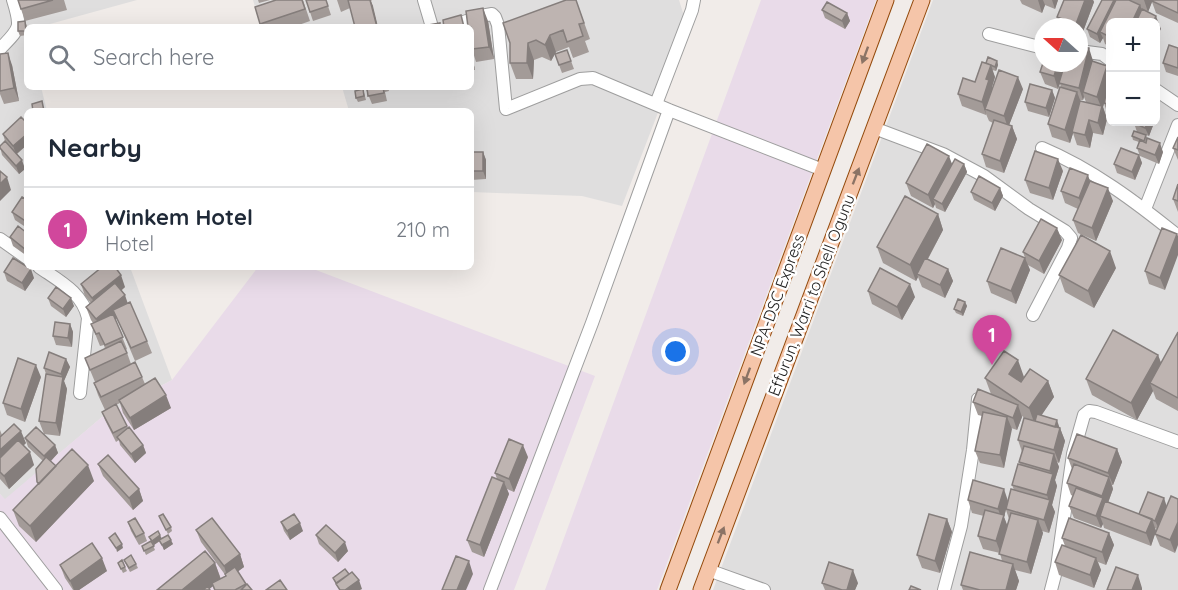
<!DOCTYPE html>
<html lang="en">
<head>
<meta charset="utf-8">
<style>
  body { margin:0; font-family:Quicksand,sans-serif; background:#f6f6f7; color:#1f2937 }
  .controls { position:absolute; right:18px; top:18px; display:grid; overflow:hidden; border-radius:9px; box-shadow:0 6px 24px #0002 }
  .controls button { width:54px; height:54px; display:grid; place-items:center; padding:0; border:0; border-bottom:2px solid #e0e1e3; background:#fff; color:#1f2937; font:30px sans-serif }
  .compass { position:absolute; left:1034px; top:18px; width:54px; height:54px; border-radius:50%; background:#fff; box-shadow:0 6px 24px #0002; rotate:291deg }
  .you { position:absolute; left:676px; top:352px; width:21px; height:21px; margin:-15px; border:4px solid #fff; border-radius:50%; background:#1a73e8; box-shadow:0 0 0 9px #1a73e833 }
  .badge { display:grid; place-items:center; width:39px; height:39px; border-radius:50%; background:#c30f34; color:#fff; font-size:20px; font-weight:700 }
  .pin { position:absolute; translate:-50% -50px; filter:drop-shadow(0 2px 3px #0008) }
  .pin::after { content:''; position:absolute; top:32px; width:21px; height:18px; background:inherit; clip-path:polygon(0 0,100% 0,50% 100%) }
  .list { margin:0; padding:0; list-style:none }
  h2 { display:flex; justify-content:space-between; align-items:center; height:78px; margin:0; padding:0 24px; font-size:26px }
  h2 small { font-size:20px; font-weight:400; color:#747a83 }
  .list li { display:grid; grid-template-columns:39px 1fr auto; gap:18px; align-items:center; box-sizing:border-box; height:84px; padding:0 24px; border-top:2px solid #e0e1e3 }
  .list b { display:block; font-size:22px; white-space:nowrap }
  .list p { margin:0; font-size:20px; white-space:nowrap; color:#747a83 }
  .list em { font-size:20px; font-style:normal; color:#747a83 }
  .icon { flex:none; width:33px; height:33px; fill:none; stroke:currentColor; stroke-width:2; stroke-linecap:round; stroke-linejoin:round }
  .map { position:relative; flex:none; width:1178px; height:590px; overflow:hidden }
  .search { position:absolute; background:#fff; box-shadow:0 6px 24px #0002; left:24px; top:24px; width:450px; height:66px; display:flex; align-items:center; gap:15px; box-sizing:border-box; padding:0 21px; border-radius:9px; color:#747a83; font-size:22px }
  .panel { position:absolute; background:#fff; box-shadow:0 6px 24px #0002; left:24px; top:108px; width:450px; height:162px; border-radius:9px }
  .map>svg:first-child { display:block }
  .residential { fill:#dfdede; fill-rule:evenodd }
  .industrial { fill:#e9dbe9 }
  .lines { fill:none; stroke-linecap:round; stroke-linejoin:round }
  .minor-casing { stroke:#9e9e9e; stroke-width:14 }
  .major-casing { stroke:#934a0c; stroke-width:17 }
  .minor { stroke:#fff; stroke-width:12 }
  .major { stroke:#f5c5a9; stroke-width:15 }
  .wall { fill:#a39b98; fill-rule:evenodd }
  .shaded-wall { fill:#857e7c }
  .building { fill:#beb4b1; stroke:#857e7c; stroke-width:1.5 }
  .oneway { fill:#8b7365 }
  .labels { text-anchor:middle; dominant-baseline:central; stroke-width:5; stroke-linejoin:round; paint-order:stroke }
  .street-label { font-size:16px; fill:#212121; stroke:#fff }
</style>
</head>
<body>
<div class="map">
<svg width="1178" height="590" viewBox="0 0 1178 590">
  <rect width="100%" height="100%" fill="#f1ece9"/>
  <path class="residential" d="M 0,0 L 137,0 L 39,27 L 27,27 L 27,87 L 41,87 L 47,111 L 27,111 L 27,267 L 130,267 L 172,380 L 102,417 L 5,500 L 0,494 Z
    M 253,0 L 679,0 L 689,32 L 622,206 L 582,196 L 471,192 L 471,111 L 349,111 L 342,87 L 471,87 L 471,27 L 261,27 Z
    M 933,0 L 1178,0 L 1178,590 L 713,590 ZM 1110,22 L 1156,22 L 1156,122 L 1110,122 ZM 1043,27 L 1079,27 L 1079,63 L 1043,63 Z"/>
  <path class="industrial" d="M 761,0 L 876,0 L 657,590 L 545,590 Z
    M 258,267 L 308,267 L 595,376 L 514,590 L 0,590 L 0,494 L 5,499 L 102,417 L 172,380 Z"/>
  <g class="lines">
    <g class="minor-casing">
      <path id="minor" d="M 424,0 L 432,27
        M 449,27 L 481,16 L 492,14 L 495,17 L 498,25 L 506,109 L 580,79 L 593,78 L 669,110 L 823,170
        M 989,34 L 1043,48
        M 0,49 C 20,28 22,29 13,0
        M 1079,51 L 1102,54 L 1110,60
        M 1156,90 L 1178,105
        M 656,104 L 692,10 L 694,0
        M 874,128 L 943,154 L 984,176 L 1029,209 L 1065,231 L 1071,238 L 1068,248 L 1033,315
        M 1042,148 C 1092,169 1136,202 1178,236
        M 1145,209 L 1178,125
        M 0,239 L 27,258
        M 39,267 C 59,281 83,293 88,318 L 80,393
        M 0,518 L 56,590
        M 708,570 L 764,590
        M 490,590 L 592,323 L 669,110
        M 944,590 L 961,526 L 973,450 L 978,399
        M 1051,590 L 1057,567 L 1073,454 L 1084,415 L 1089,411 L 1096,412 L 1178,442"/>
    </g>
    <g class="major-casing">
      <path id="major" d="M 668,590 L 886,0
        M 701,590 L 922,0"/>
    </g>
    <use href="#minor" class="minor"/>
    <use href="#major" class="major"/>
  </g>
  <path class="wall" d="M 18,0 L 64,0 L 67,10 L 25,21 Z
    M 258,0 L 270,0 L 259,3 Z
    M 303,0 L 310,21 L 293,27 L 262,27 L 255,7 Z
    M 306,0 L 326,0 L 331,15 L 313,21 Z
    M 337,0 L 372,0 L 371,1 L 373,6 L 350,8 L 341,12 Z
    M 576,0 L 590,39 L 585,41 L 589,52 L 573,58 L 569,47 L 556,52 L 551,61 L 542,57 L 534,60 L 533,79 L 516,79 L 510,63 L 510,43 Z
    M 1020,0 L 1058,0 L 1055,9 L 1045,5 L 1042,13 L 1022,4 Z
    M 1064,0 L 1093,0 L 1094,2 L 1081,37 L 1079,36 L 1079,27 L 1061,27 L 1057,17 Z
    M 1116,0 L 1178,0 L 1178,23 L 1156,13 L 1152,2 L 1148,12 L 1141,9 L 1161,29 L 1110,22 L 1110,47 L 1105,44 L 1103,38 L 1100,43 L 1090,37 L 1087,29 Z
    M 822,10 L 847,13 L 850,21 L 845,29 L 825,18 Z
    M 25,21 L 27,26 L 27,35 L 20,36 L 18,31 Z
    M 488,21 L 494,59 L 476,62 L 472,49 Z
    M 1178,48 L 1178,76 L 1166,72 L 1163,63 Z
    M 567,50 L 574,69 L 562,73 L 555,54 Z
    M 471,52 L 475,70 L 471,70 Z
    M 0,54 L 12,65 L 19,101 L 4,104 L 0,94 Z
    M 997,61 L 998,65 L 996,71 L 992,70 L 995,77 L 992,87 L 992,88 L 1023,89 L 1009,125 L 1012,126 L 1017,139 L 1004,173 L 986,167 L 982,154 L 993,123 L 989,121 L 986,114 L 986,115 L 962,106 L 958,94 L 975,82 L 986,63 Z
    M 1093,61 L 1093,62 L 1110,76 L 1110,116 L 1108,115 L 1104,103 L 1103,107 L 1107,119 L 1103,135 L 1093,133 L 1090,148 L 1077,145 L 1073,133 L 1070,143 L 1052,137 L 1048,124 L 1061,87 L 1060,84 L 1058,89 L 1045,84 L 1040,72 ZM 1084,97 L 1086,102 L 1080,101 L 1080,100 L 1083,100 Z
    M 365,87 L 388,87 L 389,91 L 385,92 L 387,101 L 372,104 Z
    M 363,89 L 366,100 L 358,102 L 356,98 Z
    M 1052,90 L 1055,98 L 1049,117 L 1028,111 L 1025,102 Z
    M 1134,122 L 1153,122 L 1154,123 L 1149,136 L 1146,135 L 1147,138 L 1163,152 L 1159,164 L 1140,156 L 1137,148 L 1139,142 L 1133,140 L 1132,136 L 1137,132 L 1134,123 Z
    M 27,123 L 27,145 L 17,154 L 25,169 L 19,174 L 2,155 L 0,146 L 5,141 L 3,134 Z
    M 1178,137 L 1178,160 L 1173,148 Z
    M 471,152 L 483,152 L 486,160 L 486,179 L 471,180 Z
    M 1139,155 L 1142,163 L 1135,180 L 1117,173 L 1114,164 Z
    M 952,164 L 964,164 L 967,172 L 945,212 L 936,208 L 935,204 L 933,208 L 911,196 L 906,183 Z
    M 1063,171 L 1053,200 L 1030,193 L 1025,180 Z
    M 1090,181 L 1113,201 L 1096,241 L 1078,233 L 1073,220 L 1078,209 L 1065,203 L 1061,191 Z
    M 1178,184 L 1178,212 L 1173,199 Z
    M 1000,188 L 1003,196 L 995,211 L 974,200 L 971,192 Z
    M 27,200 L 27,228 L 15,220 L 12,212 Z
    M 938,214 L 943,230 L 928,259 L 948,269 L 953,281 L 945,298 L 922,287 L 918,277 L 916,281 L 883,263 L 877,247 Z
    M 1162,228 L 1165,290 L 1149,284 L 1145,271 Z
    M 27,233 L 27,256 L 13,246 L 10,237 Z
    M 1062,240 L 1044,274 L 1028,265 L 1030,270 L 1016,304 L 991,293 L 987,281 L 1025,258 L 1023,252 Z
    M 1116,268 L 1094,308 L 1065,292 L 1059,275 Z
    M 4,272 L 34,278 L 25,291 L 7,281 Z
    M 81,284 L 125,287 L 121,291 L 147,341 L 152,353 L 135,361 L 117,318 L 115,319 L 127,349 L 126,350 L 131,364 L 142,377 L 145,384 L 171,408 L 134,430 L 123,413 L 120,403 L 116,405 L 128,428 L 143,445 L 146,453 L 135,463 L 120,445 L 119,440 L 116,442 L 105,420 L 102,412 L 105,410 L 98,395 L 94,383 L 95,382 L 85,358 L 105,349 L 104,345 L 100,346 L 96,336 L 91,324 L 93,323 L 91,320 L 86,307 L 91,303 L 85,296 Z
    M 868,291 L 915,297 L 902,320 L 872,304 Z
    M 48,298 L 74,306 L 66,317 L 51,306 Z
    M 965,302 L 967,306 L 963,316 L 956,313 L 954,309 Z
    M 70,324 L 73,332 L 72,347 L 56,345 L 53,336 Z
    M 1178,332 L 1178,411 L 1156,399 L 1153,391 L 1137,420 L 1092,395 L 1086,379 L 1158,355 L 1161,363 Z
    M 66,359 L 70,367 L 64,381 L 67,389 L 60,436 L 44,434 L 39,421 L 46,374 L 44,368 Z
    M 41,377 L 25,422 L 7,415 L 3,403 Z
    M 1024,377 L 1048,381 L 1054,397 L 1041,415 L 1060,428 L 1065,441 L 1059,463 L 1057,462 L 1059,467 L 1055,480 L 1057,486 L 1052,505 L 1055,512 L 1049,533 L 1042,531 L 1043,533 L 1031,574 L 1015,570 L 1019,581 L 1016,590 L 963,590 L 961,585 L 1002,561 L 1000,553 L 983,549 L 978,536 L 984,516 L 972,513 L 968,500 L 1008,501 L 1014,490 L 1012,485 L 1020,465 L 1019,462 L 1022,452 L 1018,440 L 1026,419 L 1022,416 L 1022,417 L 1017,430 L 1011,428 L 1004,468 L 980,463 L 975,451 L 982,416 L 978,415 L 973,402 L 991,394 L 985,378 ZM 1006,510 L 1009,519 L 1007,526 L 1004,517 Z
    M 0,430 L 2,435 L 26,443 L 23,446 L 34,465 L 9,489 L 0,479 Z
    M 25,438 L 55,445 L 58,453 L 51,461 L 56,466 L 94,481 L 36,542 L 19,526 L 13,510 L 38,485 L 37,482 L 43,461 L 28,447 Z
    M 1117,449 L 1122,462 L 1113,485 L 1112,485 L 1113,489 L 1108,503 L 1139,514 L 1164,498 L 1175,553 L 1160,546 L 1155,534 L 1157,529 L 1155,528 L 1156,531 L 1151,546 L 1104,528 L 1103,524 L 1101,528 L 1074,518 L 1069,506 L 1073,496 L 1071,495 L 1067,483 L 1072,469 L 1068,458 Z
    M 528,457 L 514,492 L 507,489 L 509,494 L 484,557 L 472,552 L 467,540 L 497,479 L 495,473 Z
    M 98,464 L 139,489 L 143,501 L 133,510 L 103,476 Z
    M 159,516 L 171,527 L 172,531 L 168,534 Z
    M 947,519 L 952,532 L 940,573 L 922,568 L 917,555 Z
    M 128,522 L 144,533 L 147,541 L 139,545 L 131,531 Z
    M 281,522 L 303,531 L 290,540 L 284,531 Z
    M 196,530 L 240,554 L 244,567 L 238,571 L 246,585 L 252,590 L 214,590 L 213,586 L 209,589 L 157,590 L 215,563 L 221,579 L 226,576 L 201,542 Z
    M 1109,533 L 1114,545 L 1106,565 L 1098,562 L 1101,570 L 1094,588 L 1059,575 L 1055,562 L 1065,546 L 1062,538 Z
    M 316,535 L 348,551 L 338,562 L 319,544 Z
    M 149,537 L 162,539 L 173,544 L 164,550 L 160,541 L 154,545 L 152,543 L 155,550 L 146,555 L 142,546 L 151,541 Z
    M 124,560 L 136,564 L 138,568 L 130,572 Z
    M 118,563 L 125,567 L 127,571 L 123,573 Z
    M 60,565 L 107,571 L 79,590 L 73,590 L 65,578 Z
    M 822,583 L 858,583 L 855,590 L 825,590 Z"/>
  <path class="shaded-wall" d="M 370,0 L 373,6 L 378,27 L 377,27 Z
    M 1038,0 L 1043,0 L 1045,5 L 1042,13 Z
    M 1052,0 L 1058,0 L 1055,9 Z
    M 1085,0 L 1093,0 L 1094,2 L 1081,37 L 1079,32 L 1079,27 L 1077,27 L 1076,24 Z
    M 1114,0 L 1116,0 L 1100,32 L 1103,38 L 1100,43 L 1097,34 Z
    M 1144,0 L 1153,0 L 1152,1 L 1152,2 L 1148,12 Z
    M 1140,5 L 1145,18 L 1142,22 L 1132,22 Z
    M 483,8 L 488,21 L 494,59 L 489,47 Z
    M 847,13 L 850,21 L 845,29 L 842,21 Z
    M 1156,16 L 1161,29 L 1155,39 L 1155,22 L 1153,22 Z
    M 550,35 L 556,52 L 551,61 L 545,45 Z
    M 528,43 L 534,60 L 533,79 L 527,63 Z
    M 1089,48 L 1093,61 L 1085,93 L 1083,92 L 1084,97 L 1083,100 L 1079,88 Z
    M 471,52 L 475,70 L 471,59 Z
    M 8,53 L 12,65 L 19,101 L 14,88 Z
    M 997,61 L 998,65 L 996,71 L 995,67 Z
    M 1058,63 L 1066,63 L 1058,89 L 1054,76 Z
    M 991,65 L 995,77 L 992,87 L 994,93 L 985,109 L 986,115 L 982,102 L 986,79 Z
    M 1107,66 L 1110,76 L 1110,82 L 1103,107 L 1107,119 L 1103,135 L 1098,123 L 1102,109 L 1097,97 Z
    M 1018,77 L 1023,89 L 1008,128 L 1004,116 Z
    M 1052,90 L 1055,98 L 1049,117 L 1046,108 Z
    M 1077,92 L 1082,105 L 1070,143 L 1065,130 Z
    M 1089,120 L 1093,133 L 1090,148 L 1085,135 Z
    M 1148,122 L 1153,122 L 1154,123 L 1149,136 L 1145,128 Z
    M 1012,126 L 1017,139 L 1004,173 L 1000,161 Z
    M 27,134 L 27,145 L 16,154 L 13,146 Z
    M 1160,143 L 1163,152 L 1159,164 L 1155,155 Z
    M 483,152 L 486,160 L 486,179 L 483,171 Z
    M 1139,155 L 1142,163 L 1135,180 L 1132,172 Z
    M 949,156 L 954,169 L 933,199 L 935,204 L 933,208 L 928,195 Z
    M 1058,159 L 1063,171 L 1053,200 L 1049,188 Z
    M 22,160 L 25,169 L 19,174 L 16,166 Z
    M 964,164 L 967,172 L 945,212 L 942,204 Z
    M 1088,175 L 1092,187 L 1083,211 L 1079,198 Z
    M 7,177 L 11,190 L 0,201 L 0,184 Z
    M 1000,188 L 1003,196 L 995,211 L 992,203 Z
    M 1108,188 L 1113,201 L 1096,241 L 1092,228 Z
    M 938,214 L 943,230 L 919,275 L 917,274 L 918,277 L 916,281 L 910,265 Z
    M 1057,228 L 1062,240 L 1044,274 L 1039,261 Z
    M 1177,234 L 1178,236 L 1178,255 L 1165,290 L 1160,278 Z
    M 1110,251 L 1116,268 L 1094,308 L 1088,291 Z
    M 1025,258 L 1030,270 L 1016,304 L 1011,291 Z
    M 31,269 L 34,278 L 25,291 L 22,283 Z
    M 948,269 L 953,281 L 945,298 L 940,285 Z
    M 121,275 L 125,287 L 96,311 L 92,298 Z
    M 910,284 L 915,297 L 902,320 L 897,307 Z
    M 125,295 L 129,307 L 113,310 L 117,318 L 101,331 L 96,319 Z
    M 71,298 L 74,306 L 66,317 L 63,309 Z
    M 965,302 L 967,306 L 963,316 L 961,312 Z
    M 70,324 L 73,332 L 72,347 L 68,338 Z
    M 1158,355 L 1164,371 L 1150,383 L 1153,391 L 1137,420 L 1131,403 Z
    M 66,359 L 70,367 L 64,381 L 67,389 L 60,436 L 56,423 L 62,378 L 61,374 Z
    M 1018,360 L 1024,377 L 1015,390 L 1009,374 Z
    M 36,365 L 41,377 L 25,422 L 21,409 Z
    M 1048,381 L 1054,397 L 1035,425 L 1029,408 Z
    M 166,395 L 171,408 L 134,430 L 130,418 Z
    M 1018,405 L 1022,417 L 1017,430 L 1013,418 Z
    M 1007,417 L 1012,429 L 1004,468 L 1000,455 Z
    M 1057,420 L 1060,429 L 1054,428 Z
    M 1060,428 L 1065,441 L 1059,463 L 1054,450 Z
    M 21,431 L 26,443 L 0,467 L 0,450 Z
    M 55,445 L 58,453 L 47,465 L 44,456 Z
    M 143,445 L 146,453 L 135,463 L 131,454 Z
    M 523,445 L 528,457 L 514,492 L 509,479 Z
    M 1117,449 L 1122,462 L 1113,485 L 1108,473 Z
    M 30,452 L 34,465 L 9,489 L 4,476 Z
    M 1054,454 L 1059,467 L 1055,480 L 1057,486 L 1052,505 L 1055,512 L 1049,533 L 1044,520 L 1049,502 L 1047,495 L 1052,477 L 1050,471 Z
    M 88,465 L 94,481 L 36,542 L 30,526 Z
    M 1109,477 L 1113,489 L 1106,508 L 1100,516 L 1103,524 L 1101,528 L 1096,516 L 1103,499 L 1102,496 Z
    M 504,482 L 509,494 L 484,557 L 480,545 Z
    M 139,489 L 143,501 L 133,510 L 129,498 Z
    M 1004,489 L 1008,501 L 1004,517 L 1008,527 L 1001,554 L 996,541 L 1002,520 L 998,509 Z
    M 1164,498 L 1167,507 L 1159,529 L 1155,521 Z
    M 947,519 L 952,532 L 940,573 L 935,561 Z
    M 1152,519 L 1156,531 L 1151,546 L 1146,533 Z
    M 1038,520 L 1043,533 L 1031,574 L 1027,562 Z
    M 1178,522 L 1178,545 L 1175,553 L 1170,540 Z
    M 300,523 L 303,531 L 290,540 L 287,531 Z
    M 1109,533 L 1114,545 L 1106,565 L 1102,552 Z
    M 160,535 L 162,539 L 154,545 L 152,541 Z
    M 171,540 L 173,544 L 164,550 L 162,545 Z
    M 345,542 L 348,551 L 338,562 L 335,553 Z
    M 122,544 L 123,548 L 117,552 L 116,548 Z
    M 240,554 L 244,567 L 228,579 L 224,566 Z
    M 102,558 L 107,571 L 79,590 L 74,590 L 70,581 Z
    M 1096,558 L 1101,570 L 1094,588 L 1090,575 Z
    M 469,561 L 473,574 L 466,590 L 457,590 Z
    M 215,563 L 221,580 L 208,590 L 182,590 Z
    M 1013,564 L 1019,581 L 1016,590 L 1006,590 Z
    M 853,570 L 858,583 L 855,590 L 847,590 Z
    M 1138,575 L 1142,588 L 1142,590 L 1132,590 Z
    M 359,580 L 362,589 L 360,590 L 345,590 Z"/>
  <path class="building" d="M 18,0 L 53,0 L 21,9 Z
    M 276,0 L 302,0 L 305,9 L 260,24 L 255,7 Z
    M 306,0 L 326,0 L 328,6 L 310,12 Z
    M 348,0 L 370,0 L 377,27 L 355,27 Z
    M 566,0 L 576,0 L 584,23 L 579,24 L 583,36 L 567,42 L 563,30 L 550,35 L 545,45 L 536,40 L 528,43 L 527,63 L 510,63 L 510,43 L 503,23 Z
    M 1064,0 L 1085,0 L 1076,24 L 1057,17 Z
    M 1102,0 L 1114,0 L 1097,34 L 1087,29 Z
    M 1116,0 L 1129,0 L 1140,5 L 1132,22 L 1110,22 L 1110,37 L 1100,32 Z
    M 1152,0 L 1178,0 L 1178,13 L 1152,1 Z
    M 827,2 L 847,13 L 842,21 L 822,10 Z
    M 483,8 L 489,47 L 472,49 L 471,27 L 468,27 L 466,11 Z
    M 1142,9 L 1156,16 L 1153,22 L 1136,22 Z
    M 461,15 L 464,27 L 444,27 L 443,20 Z
    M 25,21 L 26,31 L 18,31 L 18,22 Z
    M 440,23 L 440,27 L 424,27 L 423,26 Z
    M 1169,45 L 1178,48 L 1178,68 L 1163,63 Z
    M 1079,46 L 1089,48 L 1079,88 L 1059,83 L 1065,63 L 1079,63 Z
    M 567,50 L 571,61 L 559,65 L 555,54 Z
    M 8,53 L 14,88 L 0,91 L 0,54 Z
    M 988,57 L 997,61 L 995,67 L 986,63 Z
    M 1092,61 L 1107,66 L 1097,97 L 1083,92 Z
    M 982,62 L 991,65 L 986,79 L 989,80 L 982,102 L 958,94 L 963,78 L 975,82 Z
    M 1043,63 L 1058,63 L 1054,76 L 1040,72 Z
    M 999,70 L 1018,77 L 1004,116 L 985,109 Z
    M 1110,78 L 1110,105 L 1104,103 Z
    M 1030,84 L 1052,90 L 1046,108 L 1025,102 Z
    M 371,87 L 383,87 L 384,93 L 368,96 L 367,88 Z
    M 1060,87 L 1077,92 L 1065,130 L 1048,124 Z
    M 363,89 L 364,96 L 356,98 L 355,91 Z
    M 42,101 L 44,111 L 33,111 L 32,104 Z
    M 1080,101 L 1102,106 L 1098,123 L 1089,120 L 1085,135 L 1072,132 Z
    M 21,117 L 27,123 L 27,134 L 13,146 L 3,134 Z
    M 994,120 L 1012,126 L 1000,161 L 982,154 Z
    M 1134,122 L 1148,122 L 1145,128 L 1134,123 Z
    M 1134,131 L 1146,135 L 1144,141 L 1132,136 Z
    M 1178,137 L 1178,150 L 1173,148 Z
    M 1147,138 L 1160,143 L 1155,155 L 1137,148 L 1140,140 L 1146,143 Z
    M 5,141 L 22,160 L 16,166 L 0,148 L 0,146 Z
    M 927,144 L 949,156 L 928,195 L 906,183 Z
    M 1121,148 L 1139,155 L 1132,172 L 1114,164 Z
    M 1035,151 L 1058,159 L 1049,188 L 1025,180 Z
    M 471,152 L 483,152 L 483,171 L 471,171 Z
    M 955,159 L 964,164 L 942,204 L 933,199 Z
    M 1070,168 L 1088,175 L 1079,198 L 1061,191 Z
    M 0,171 L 7,177 L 0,184 Z
    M 979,176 L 1000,188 L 992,203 L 971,192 Z
    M 1090,181 L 1108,188 L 1092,228 L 1073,220 Z
    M 1178,184 L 1178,201 L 1173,199 Z
    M 905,196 L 938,214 L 910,265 L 877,247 Z
    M 22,197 L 27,200 L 27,222 L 12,212 Z
    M 1041,219 L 1057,228 L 1039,261 L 1023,252 Z
    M 18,226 L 27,233 L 26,250 L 10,237 Z
    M 1162,228 L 1177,234 L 1160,278 L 1145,271 Z
    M 1081,235 L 1110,251 L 1088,291 L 1059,275 Z
    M 1001,248 L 1025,258 L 1011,291 L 987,281 Z
    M 13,258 L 31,269 L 22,283 L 4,272 Z
    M 925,258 L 948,269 L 940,285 L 917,274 Z
    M 102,267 L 115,267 L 121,275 L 92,298 L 81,284 Z
    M 880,268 L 910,284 L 897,307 L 868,291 Z
    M 115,283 L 125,295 L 96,319 L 86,307 Z
    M 56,287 L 71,298 L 63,309 L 48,298 Z
    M 958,299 L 965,302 L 961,312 L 954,309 Z
    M 130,302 L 147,341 L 131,348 L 113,310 Z
    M 113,314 L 123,337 L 105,345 L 99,333 L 96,334 L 91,324 Z
    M 55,322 L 70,324 L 68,338 L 53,336 Z
    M 1113,330 L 1158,355 L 1131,403 L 1086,379 Z
    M 1178,332 L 1178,398 L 1150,383 Z
    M 121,341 L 127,353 L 90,370 L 85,358 Z
    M 1004,351 L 1018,360 L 1009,374 L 1021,382 L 1030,369 L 1048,381 L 1029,408 L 985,378 Z
    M 49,352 L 66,359 L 61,374 L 44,368 Z
    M 18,358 L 36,365 L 21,409 L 3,403 Z
    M 135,362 L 142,377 L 101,397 L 94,383 Z
    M 46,374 L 63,377 L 56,423 L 39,421 Z
    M 155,378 L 166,395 L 130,418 L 119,400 Z
    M 978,389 L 1018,405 L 1013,418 L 973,402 Z
    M 116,404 L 127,426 L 113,433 L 102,412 Z
    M 983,412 L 1007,417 L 1000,455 L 975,451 Z
    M 1037,414 L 1057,420 L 1055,427 L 1035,421 Z
    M 1024,418 L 1060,428 L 1054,450 L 1018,440 Z
    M 14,424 L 21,431 L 0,450 L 0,437 Z
    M 36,427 L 55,445 L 44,456 L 25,438 Z
    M 129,427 L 143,445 L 131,454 L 117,437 Z
    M 1077,434 L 1117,449 L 1108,473 L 1068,458 Z
    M 509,439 L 523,445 L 509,479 L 495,473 Z
    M 18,440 L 30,452 L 4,476 L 0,472 L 0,458 Z
    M 1024,446 L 1054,454 L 1050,471 L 1019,462 Z
    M 72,449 L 88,465 L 30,526 L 13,510 Z
    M 108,455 L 139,489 L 129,498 L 98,464 Z
    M 46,457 L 56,466 L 39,484 L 37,482 L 36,469 Z
    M 1018,464 L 1053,474 L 1047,495 L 1012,485 Z
    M 1074,464 L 1109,477 L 1102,496 L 1067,483 Z
    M 492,477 L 504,482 L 480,545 L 467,540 Z
    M 973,480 L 1004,489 L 998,509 L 968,500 Z
    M 1076,488 L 1103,498 L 1096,516 L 1069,506 Z
    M 1011,489 L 1050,500 L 1044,520 L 1006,509 Z
    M 1148,492 L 1164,498 L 1155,521 L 1139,514 Z
    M 1171,496 L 1178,499 L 1178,522 L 1170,540 L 1155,534 Z
    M 1105,501 L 1152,519 L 1146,533 L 1100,516 Z
    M 985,510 L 1004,515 L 996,541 L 978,536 Z
    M 1011,513 L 1038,520 L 1027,562 L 999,554 Z
    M 163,514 L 171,527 L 166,530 L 159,516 Z
    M 294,514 L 300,523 L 287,531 L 281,522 Z
    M 929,514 L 947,519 L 935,561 L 917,555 Z
    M 135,518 L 144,533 L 136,537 L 128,522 Z
    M 212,518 L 240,554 L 224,566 L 196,530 Z
    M 1069,518 L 1109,533 L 1102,552 L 1062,538 Z
    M 326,525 L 345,542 L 335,553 L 316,535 Z
    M 158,531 L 160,535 L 152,541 L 149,537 Z
    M 115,533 L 122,544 L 116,548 L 109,538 Z
    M 168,535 L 171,540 L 162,545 L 159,540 Z
    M 151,541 L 154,546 L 144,551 L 142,546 Z
    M 92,543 L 102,558 L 70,581 L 60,565 Z
    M 1062,545 L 1096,558 L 1090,575 L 1055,562 Z
    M 205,551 L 215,563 L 182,590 L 157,590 Z
    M 970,552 L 1013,564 L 1006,590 L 980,590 L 961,585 Z
    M 131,555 L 136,564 L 129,568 L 124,560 Z
    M 456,556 L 469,561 L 457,590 L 442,590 Z
    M 122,560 L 125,567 L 121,569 L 118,563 Z
    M 829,562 L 853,570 L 847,590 L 842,590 L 822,583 Z
    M 235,567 L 246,584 L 235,590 L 215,590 L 212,583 L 226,576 L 225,574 Z
    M 1116,567 L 1138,575 L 1132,590 L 1107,590 Z
    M 345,569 L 349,574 L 336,583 L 333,578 Z
    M 352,572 L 359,580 L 345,590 L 340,590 L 336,584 Z
    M 280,580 L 287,590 L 266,590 Z
    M 247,584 L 252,590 L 241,590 Z
    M 208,586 L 210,590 L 203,590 Z
    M 911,586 L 921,590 L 909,590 Z"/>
  <defs><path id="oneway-solid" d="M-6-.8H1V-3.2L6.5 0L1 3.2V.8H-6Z" transform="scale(1.5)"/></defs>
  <g class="oneway">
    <use href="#oneway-solid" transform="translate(865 55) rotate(110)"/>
    <use href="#oneway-solid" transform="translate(856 176) rotate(-69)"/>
    <use href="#oneway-solid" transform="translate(747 376) rotate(110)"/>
    <use href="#oneway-solid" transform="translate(721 535) rotate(-69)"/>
  </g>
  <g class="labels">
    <g class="street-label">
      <text transform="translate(777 295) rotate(-70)">NPA-DSC Express</text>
      <text transform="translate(811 295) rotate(-69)">Effurun, Warri to Shell Ogunu</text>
    </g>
  </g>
</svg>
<div class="controls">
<button>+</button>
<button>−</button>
</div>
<svg class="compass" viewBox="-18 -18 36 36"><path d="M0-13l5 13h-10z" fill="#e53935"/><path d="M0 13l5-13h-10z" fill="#747a83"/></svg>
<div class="you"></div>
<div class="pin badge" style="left:992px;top:365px;background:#d1479c">1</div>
<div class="search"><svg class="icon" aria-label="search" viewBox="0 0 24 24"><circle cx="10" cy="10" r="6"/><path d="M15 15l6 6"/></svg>Search here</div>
<section class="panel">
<h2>Nearby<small></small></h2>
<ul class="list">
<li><span class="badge" style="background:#d1479c">1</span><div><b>Winkem Hotel</b><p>Hotel</p></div><em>210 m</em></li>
</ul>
</section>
</div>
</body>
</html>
